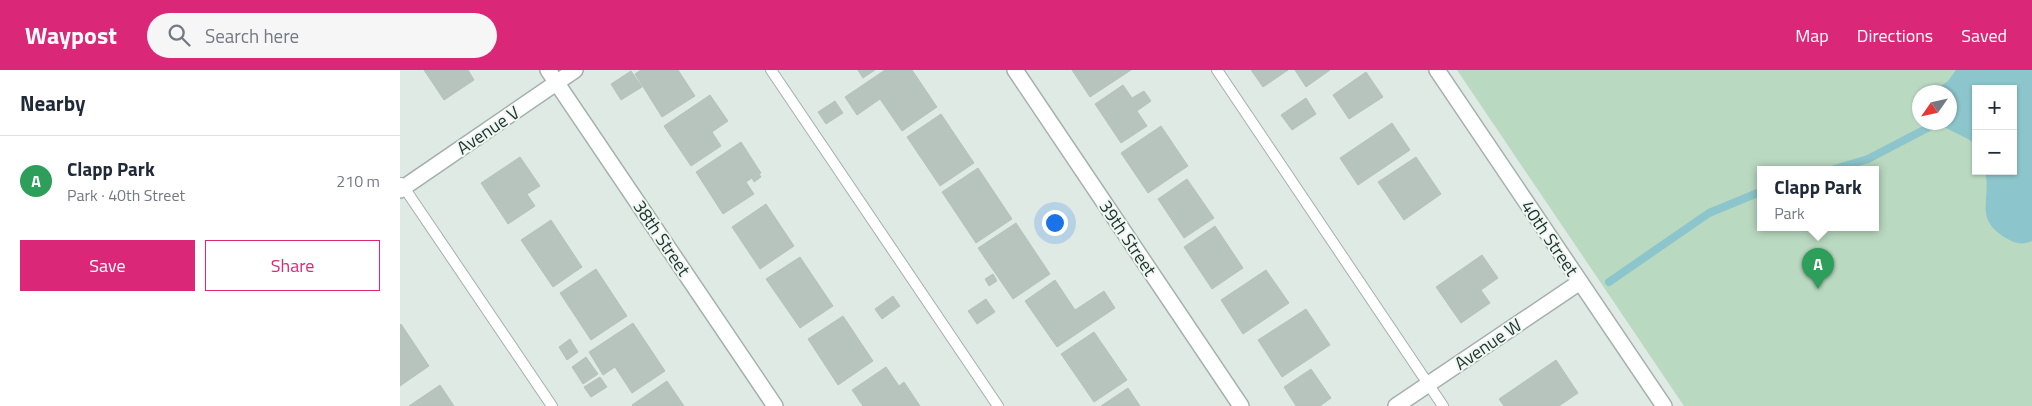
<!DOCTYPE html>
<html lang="en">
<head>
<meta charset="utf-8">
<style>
  body { margin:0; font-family:"Titillium Web",sans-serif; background:#f6f6f7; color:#1f2937 }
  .controls { position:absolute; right:15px; top:15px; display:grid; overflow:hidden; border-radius:0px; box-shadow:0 1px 4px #0004 }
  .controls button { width:45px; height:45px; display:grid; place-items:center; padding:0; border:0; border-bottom:1px solid #e0e1e3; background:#fff; color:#1f2937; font:25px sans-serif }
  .compass { position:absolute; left:1512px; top:15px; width:45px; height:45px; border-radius:50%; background:#fff; box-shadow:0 1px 4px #0004; rotate:236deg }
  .you { position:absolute; left:654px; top:152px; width:18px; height:18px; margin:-12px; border:4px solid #fff; border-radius:50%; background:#1a73e8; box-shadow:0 0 0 8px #1a73e833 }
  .badge { display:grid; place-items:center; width:32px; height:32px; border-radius:50%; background:#db2777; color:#fff; font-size:16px; font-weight:700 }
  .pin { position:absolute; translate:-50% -41px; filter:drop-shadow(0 1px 2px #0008) }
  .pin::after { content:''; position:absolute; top:26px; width:18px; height:15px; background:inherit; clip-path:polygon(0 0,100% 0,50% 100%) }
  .popup { position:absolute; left:1357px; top:96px; width:122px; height:65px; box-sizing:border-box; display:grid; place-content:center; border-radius:0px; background:#fff; filter:drop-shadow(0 1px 4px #0005); font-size:16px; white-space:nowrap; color:#747a83 }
  .popup b { font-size:19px; color:#1f2937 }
  .popup::after { content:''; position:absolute; left:50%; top:100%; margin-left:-10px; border:10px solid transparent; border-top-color:#fff }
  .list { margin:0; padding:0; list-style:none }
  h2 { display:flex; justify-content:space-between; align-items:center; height:65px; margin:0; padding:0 20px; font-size:21px }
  h2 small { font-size:16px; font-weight:400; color:#747a83 }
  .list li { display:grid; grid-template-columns:32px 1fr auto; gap:15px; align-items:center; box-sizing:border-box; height:90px; padding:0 20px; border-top:1px solid #e0e1e3 }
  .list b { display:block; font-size:19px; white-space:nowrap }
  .list p { margin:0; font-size:16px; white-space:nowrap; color:#747a83 }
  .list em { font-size:16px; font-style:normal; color:#747a83 }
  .actions { display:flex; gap:10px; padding:15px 20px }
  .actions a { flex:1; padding:11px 0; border:1px solid #db2777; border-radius:0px; text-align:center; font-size:18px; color:#db2777 }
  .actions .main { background:#db2777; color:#fff }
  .icon { flex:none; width:28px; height:28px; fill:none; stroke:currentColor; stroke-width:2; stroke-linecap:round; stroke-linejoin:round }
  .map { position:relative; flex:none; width:1632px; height:336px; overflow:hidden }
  header { display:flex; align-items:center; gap:30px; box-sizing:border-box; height:70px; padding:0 25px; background:#db2777; color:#fff }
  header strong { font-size:24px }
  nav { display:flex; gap:28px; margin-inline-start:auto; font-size:18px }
  .search { width:350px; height:45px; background:#f6f6f7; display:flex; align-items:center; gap:12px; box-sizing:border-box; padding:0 18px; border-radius:28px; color:#747a83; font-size:19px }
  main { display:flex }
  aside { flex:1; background:#fff }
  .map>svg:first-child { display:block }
  .green { fill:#bad9c1; fill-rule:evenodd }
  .water { fill:#8cc5cb }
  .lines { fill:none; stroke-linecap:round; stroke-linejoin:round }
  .stream { stroke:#8cc5cb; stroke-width:8 }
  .building { fill:#b6c4bd; stroke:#b3c3bb }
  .service-casing { stroke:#a3b1ab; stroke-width:12 }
  .minor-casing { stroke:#a3b1ab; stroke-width:18 }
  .tertiary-casing { stroke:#a3b1ab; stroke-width:18 }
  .service { stroke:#fff; stroke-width:10 }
  .minor { stroke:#fff; stroke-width:15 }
  .tertiary { stroke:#fff; stroke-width:15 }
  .labels { text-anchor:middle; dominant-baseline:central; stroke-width:4; stroke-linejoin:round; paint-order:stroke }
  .street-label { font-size:18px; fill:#223831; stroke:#f0f7f3 }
</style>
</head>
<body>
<header>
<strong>Waypost</strong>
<div class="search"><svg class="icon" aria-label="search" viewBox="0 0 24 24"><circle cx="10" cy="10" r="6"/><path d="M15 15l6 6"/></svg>Search here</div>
<nav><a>Map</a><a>Directions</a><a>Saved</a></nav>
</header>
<main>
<aside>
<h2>Nearby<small></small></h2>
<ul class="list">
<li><span class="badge" style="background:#2e9e5b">A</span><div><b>Clapp Park</b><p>Park · 40th Street</p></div><em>210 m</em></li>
</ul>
<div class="actions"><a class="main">Save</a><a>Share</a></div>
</aside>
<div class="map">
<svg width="1632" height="336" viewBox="0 0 1632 336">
  <rect width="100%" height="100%" fill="#e0eae5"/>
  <path class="green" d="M 1057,0 L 1632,0 L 1632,336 L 1284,336 ZM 1576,19 L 1613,19 L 1613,101 L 1576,101 ZM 1520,22 L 1550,22 L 1550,52 L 1520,52 ZM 1360,100 L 1476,100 L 1476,158 L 1360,158 Z"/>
  <path class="water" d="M 1556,0 L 1632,0 L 1632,171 C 1623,175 1615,174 1606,168 C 1573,148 1592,131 1585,101 L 1613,101 L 1613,19 L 1576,19 L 1576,76 L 1570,70 L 1536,53 L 1550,52 L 1550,22 L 1533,22 L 1548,11 Z"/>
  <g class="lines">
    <path class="stream" d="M 1431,100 L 1468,89 L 1537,53
      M 1209,212 L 1309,143 L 1360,122"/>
  </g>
  <path class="building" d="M 24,0 L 68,0 L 74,10 L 44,30 Z
    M 241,0 L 278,0 L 295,26 L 262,47 L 235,4 Z
    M 458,0 L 475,0 L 463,8 Z
    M 485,0 L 512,0 L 537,37 L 502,61 L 480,29 L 457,45 L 445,27 Z
    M 672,0 L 731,0 L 690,27 Z
    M 851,0 L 888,0 L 863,17 Z
    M 895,0 L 930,0 L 906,17 Z
    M 231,1 L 242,17 L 221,30 L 211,14 Z
    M 966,2 L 983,27 L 949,49 L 933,25 Z
    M 723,15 L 732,28 L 744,21 L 751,31 L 737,41 L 747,56 L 721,73 L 695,34 Z
    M 310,25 L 328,51 L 312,62 L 321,76 L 291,96 L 264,56 Z
    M 906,28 L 916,44 L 892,60 L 881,45 Z
    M 435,31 L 443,43 L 426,54 L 418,42 Z
    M 541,44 L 574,93 L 540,116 L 507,67 Z
    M 992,53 L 1010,80 L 958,115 L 940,88 Z
    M 761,56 L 788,96 L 748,123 L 721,83 Z
    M 341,72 L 361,103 L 359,104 L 361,107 L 354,112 L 352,108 L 346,112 L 354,124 L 323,144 L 296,102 Z
    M 120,87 L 140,116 L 127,124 L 135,136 L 108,154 L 81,113 Z
    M 1016,87 L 1041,124 L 1004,150 L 978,112 Z
    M 578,98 L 612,149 L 576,173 L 542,122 Z
    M 787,109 L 814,148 L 784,168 L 758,129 Z
    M 366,134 L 394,176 L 360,199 L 332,157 Z
    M 151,150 L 182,197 L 153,217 L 121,170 Z
    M 616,153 L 650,204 L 613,229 L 578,178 Z
    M 815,156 L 843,198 L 812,219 L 784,177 Z
    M 1082,185 L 1098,208 L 1081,220 L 1090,233 L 1061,253 L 1036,217 Z
    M 400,187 L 433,236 L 400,258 L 366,209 Z
    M 196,199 L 227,246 L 191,270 L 160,223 Z
    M 866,200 L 889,233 L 843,264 L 821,230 Z
    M 593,204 L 597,211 L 589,216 L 585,209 Z
    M 655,210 L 675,240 L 704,221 L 715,238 L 657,277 L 625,231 Z
    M 493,226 L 500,236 L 482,249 L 475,239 Z
    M 586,229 L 595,242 L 577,254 L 568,241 Z
    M 906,239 L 930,275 L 882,307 L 858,270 Z
    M 443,246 L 473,291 L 438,315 L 408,269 Z
    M 233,253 L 265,301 L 232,323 L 215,297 L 203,305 L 189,282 Z
    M 1,254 L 29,296 L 0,316 L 0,255 Z
    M 694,262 L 727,310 L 694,332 L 661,284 Z
    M 170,269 L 178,282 L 167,290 L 159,277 Z
    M 186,287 L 198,304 L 183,314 L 172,297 Z
    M 1156,290 L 1178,323 L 1159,336 L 1104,336 L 1099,329 Z
    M 486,297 L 499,316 L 504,312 L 520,336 L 463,336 L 452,320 Z
    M 911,299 L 931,328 L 920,336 L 896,336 L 884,317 Z
    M 200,307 L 207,317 L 191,327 L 184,317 Z
    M 267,311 L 284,336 L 233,336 L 232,335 Z
    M 40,315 L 54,336 L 9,336 Z
    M 728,318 L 740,336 L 701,336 Z"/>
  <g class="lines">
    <g class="service-casing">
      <path id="service" d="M 371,0 L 598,336
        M 817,0 L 1043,336
        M 1,113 L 152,336"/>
    </g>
    <g class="minor-casing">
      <path id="minor" d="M 148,0 L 375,336
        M 615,0 L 841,336
        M 0,120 L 175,0
        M 996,336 L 1180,212"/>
    </g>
    <g class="tertiary-casing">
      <path id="tertiary" d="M 1037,0 L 1264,336"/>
    </g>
    <use href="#service" class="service"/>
    <use href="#minor" class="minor"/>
    <use href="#tertiary" class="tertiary"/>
  </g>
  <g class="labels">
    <g class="street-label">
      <text transform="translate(88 60) rotate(-34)">Avenue V</text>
      <text transform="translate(262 168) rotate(56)">38th Street</text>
      <text transform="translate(728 168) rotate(56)">39th Street</text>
      <text transform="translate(1150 168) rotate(56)">40th Street</text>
      <text transform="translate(1088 274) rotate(-34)">Avenue W</text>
    </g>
  </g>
</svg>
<div class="controls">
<button>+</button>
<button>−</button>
</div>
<svg class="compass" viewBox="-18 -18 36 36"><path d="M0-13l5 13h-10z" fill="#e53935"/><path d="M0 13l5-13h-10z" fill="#747a83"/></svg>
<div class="you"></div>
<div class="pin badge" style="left:1418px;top:219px;background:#2e9e5b">A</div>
<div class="popup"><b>Clapp Park</b>Park</div>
</div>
</main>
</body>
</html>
